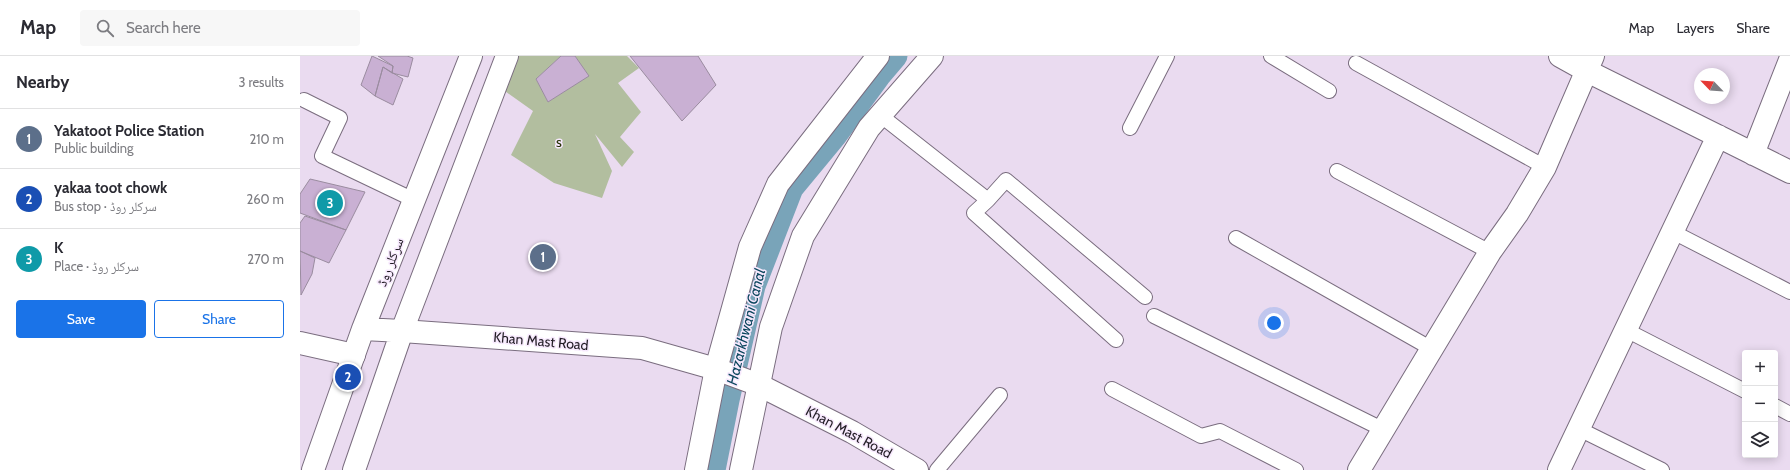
<!DOCTYPE html>
<html lang="en">
<head>
<meta charset="utf-8">
<style>
  body { margin:0; font-family:Cabin,"Noto Naskh Arabic",sans-serif; background:#f7f7f7; color:#2b2b33 }
  .controls { position:absolute; right:12px; bottom:12px; display:grid; overflow:hidden; border-radius:4px; box-shadow:0 2px 10px #0003 }
  .controls button { width:36px; height:36px; display:grid; place-items:center; padding:0; border:0; border-bottom:1px solid #e1e1e2; background:#fff; color:#2b2b33; font:20px sans-serif }
  .compass { position:absolute; left:1394px; top:12px; width:36px; height:36px; border-radius:50%; background:#fff; box-shadow:0 2px 10px #0003; rotate:295deg }
  .you { position:absolute; left:974px; top:267px; width:14px; height:14px; margin:-10px; border:3px solid #fff; border-radius:50%; background:#1a73e8; box-shadow:0 0 0 6px #1a73e833 }
  .badge { display:grid; place-items:center; width:26px; height:26px; border-radius:50%; background:#1a73e8; color:#fff; font-size:13px; font-weight:700 }
  .pin { position:absolute; translate:-50% -50%; border:2px solid #fff; box-shadow:0 1px 4px #0006 }
  .list { margin:0; padding:0; list-style:none }
  h2 { display:flex; justify-content:space-between; align-items:center; height:52px; margin:0; padding:0 16px; font-size:17px }
  h2 small { font-size:13px; font-weight:400; color:#7c7c81 }
  .list li { display:grid; grid-template-columns:26px 1fr auto; gap:12px; align-items:center; box-sizing:border-box; height:60px; padding:0 16px; border-top:1px solid #e1e1e2 }
  .list b { display:block; font-size:15px; white-space:nowrap }
  .list p { margin:0; font-size:13px; white-space:nowrap; color:#7c7c81 }
  .list em { font-size:13px; font-style:normal; color:#7c7c81 }
  .actions { display:flex; gap:8px; padding:12px 16px }
  .actions a { flex:1; padding:9px 0; border:1px solid #1a73e8; border-radius:4px; text-align:center; font-size:14px; color:#1a73e8 }
  .actions .main { background:#1a73e8; color:#fff }
  .icon { flex:none; width:22px; height:22px; fill:none; stroke:currentColor; stroke-width:2; stroke-linecap:round; stroke-linejoin:round }
  .map { position:relative; flex:none; width:1490px; height:414px; overflow:hidden }
  header { display:flex; align-items:center; gap:24px; box-sizing:border-box; height:56px; padding:0 20px; background:#fff; border-bottom:1px solid #e1e1e2 }
  header strong { font-size:19px }
  nav { display:flex; gap:22px; margin-inline-start:auto; font-size:14px }
  .search { width:280px; height:36px; background:#f7f7f7; display:flex; align-items:center; gap:10px; box-sizing:border-box; padding:0 14px; border-radius:4px; color:#7c7c81; font-size:15px }
  main { display:flex }
  aside { flex:1; background:#fff }
  .map>svg:first-child { display:block }
  .green { fill:#b2be9f }
  .lines { fill:none; stroke-linecap:round; stroke-linejoin:round }
  .canal { stroke:#79a4b9; stroke-width:25 }
  .building { fill:#c9b0d3; stroke:#9a8c9f }
  .service-casing { stroke:#7a6d7f; stroke-width:16 }
  .minor-casing { stroke:#7a6d7f; stroke-width:24 }
  .tertiary-casing { stroke:#7a6d7f; stroke-width:24 }
  .secondary-casing { stroke:#7a6d7f; stroke-width:24 }
  .primary-casing { stroke:#7a6d7f; stroke-width:24 }
  .service { stroke:#fff; stroke-width:14 }
  .minor { stroke:#fff; stroke-width:22 }
  .tertiary { stroke:#fff; stroke-width:22 }
  .secondary { stroke:#fff; stroke-width:22 }
  .primary { stroke:#fff; stroke-width:22 }
  .labels { text-anchor:middle; dominant-baseline:central; stroke-width:3; stroke-linejoin:round; paint-order:stroke }
  .park-label { font-size:14px; fill:#233003; stroke:#f7e9fd }
  .street-label { font-size:14px; fill:#221d25; stroke:#f7e9fd }
  .water-label { font-size:15px; font-style:italic; fill:#09455c; stroke:#f7e9fd }
</style>
</head>
<body>
<header>
<strong>Map</strong>
<div class="search"><svg class="icon" aria-label="search" viewBox="0 0 24 24"><circle cx="10" cy="10" r="6"/><path d="M15 15l6 6"/></svg>Search here</div>
<nav><a>Map</a><a>Layers</a><a>Share</a></nav>
</header>
<main>
<aside>
<h2>Nearby<small>3 results</small></h2>
<ul class="list">
<li><span class="badge" style="background:#5c6f8a">1</span><div><b>Yakatoot Police Station</b><p>Public building</p></div><em>210 m</em></li>
<li><span class="badge" style="background:#1a4fb4">2</span><div><b>yakaa toot chowk</b><p>Bus stop · سرکلر روڈ</p></div><em>260 m</em></li>
<li><span class="badge" style="background:#0f9aa8">3</span><div><b>K</b><p>Place · سرکلر روڈ</p></div><em>270 m</em></li>
</ul>
<div class="actions"><a class="main">Save</a><a>Share</a></div>
</aside>
<div class="map">
<svg width="1490" height="414" viewBox="0 0 1490 414">
  <rect width="100%" height="100%" fill="#eadbf0"/>
  <path class="green" d="M 218,0 L 261,0 L 236,23 L 248,46 L 288,20 L 275,0 L 327,0 L 339,12 L 318,27 L 341,56 L 320,81 L 334,96 L 322,111 L 295,78 L 312,115 L 302,142 L 254,127 L 211,99 L 233,55 L 202,33 Z"/>
  <g class="lines">
    <path class="canal" d="M 413,414 L 427,344 L 453,230 L 491,132 L 534,80 L 578,20 L 595,0"/>
  </g>
  <path class="building" d="M 72,0 L 93,10 L 92,17 L 83,11 L 75,40 L 61,29 Z
    M 78,0 L 107,0 L 113,2 L 108,21 L 92,17 L 93,10 Z
    M 261,0 L 275,0 L 289,20 L 248,46 L 236,23 Z
    M 330,0 L 398,0 L 416,29 L 382,65 Z
    M 83,11 L 103,23 L 93,49 L 75,40 Z
    M 10,123 L 65,136 L 46,174 L 0,157 L 0,138 Z
    M 5,160 L 46,174 L 29,207 L 0,195 L 0,167 Z
    M 0,195 L 15,202 L 12,218 L 1,239 Z"/>
  <g class="lines">
    <g class="service-casing">
      <path id="service" d="M 971,0 L 1029,35
        M 1056,7 L 1245,111
        M 4,44 L 40,62 L 22,100 L 114,144
        M 580,59 L 688,144 L 706,124 L 845,241
        M 830,72 L 867,0
        M 1037,115 L 1190,196
        M 688,144 L 674,157 L 816,284
        M 1373,176 L 1490,236
        M 936,182 L 1132,293
        M 854,260 L 1084,374
        M 1326,274 L 1445,335
        M 812,333 L 901,380 L 920,375 L 996,414
        M 1475,350 L 1490,358
        M 1279,373 L 1362,414
        M 637,414 L 700,339"/>
    </g>
    <g class="minor-casing">
      <path id="minor" d="M 1260,0 L 1287,15 L 1490,116
        M 1453,98 L 1490,4
        M 396,414 L 416,313 L 450,191 L 478,128 L 578,0
        M 441,414 L 471,271 L 503,180 L 569,72 L 632,0
        M 1059,414 L 1190,196 L 1217,158 L 1245,111 L 1293,0
        M 1259,414 L 1418,80"/>
    </g>
    <g class="tertiary-casing">
      <path id="tertiary" d="M 0,287 L 54,299"/>
    </g>
    <g class="secondary-casing">
      <path id="secondary" d="M 102,275 L 342,292 L 416,313 L 459,329 L 552,376 L 617,414"/>
    </g>
    <g class="primary-casing">
      <path id="primary" d="M 63,273 L 102,275
        M 13,414 L 63,273 L 171,0
        M 54,414 L 102,275 L 207,0"/>
    </g>
    <use href="#service" class="service"/>
    <use href="#minor" class="minor"/>
    <use href="#tertiary" class="tertiary"/>
    <use href="#secondary" class="secondary"/>
    <use href="#primary" class="primary"/>
  </g>
  <g class="labels">
    <g class="park-label">
      <text x="259" y="86">s</text>
    </g>
    <g class="street-label">
      <text transform="translate(90 206) rotate(-69)">سرکلر روڈ</text>
      <text transform="translate(241 285) rotate(5)">Khan Mast Road</text>
      <text transform="translate(549 376) rotate(28)">Khan Mast Road</text>
    </g>
    <g class="water-label">
      <text transform="translate(446 271) rotate(-76)">Hazarkhwani Canal</text>
    </g>
  </g>
</svg>
<div class="controls">
<button>+</button>
<button>−</button>
<button><svg class="icon" aria-label="layers" viewBox="0 0 24 24"><path d="M12 4l9 5-9 5-9-5zM3 14l9 5 9-5"/></svg></button>
</div>
<svg class="compass" viewBox="-18 -18 36 36"><path d="M0-13l5 13h-10z" fill="#e53935"/><path d="M0 13l5-13h-10z" fill="#7c7c81"/></svg>
<div class="you"></div>
<div class="pin badge" style="left:243px;top:201px;background:#5c6f8a">1</div>
<div class="pin badge" style="left:48px;top:321px;background:#1a4fb4">2</div>
<div class="pin badge" style="left:30px;top:147px;background:#0f9aa8">3</div>
</div>
</main>
</body>
</html>
